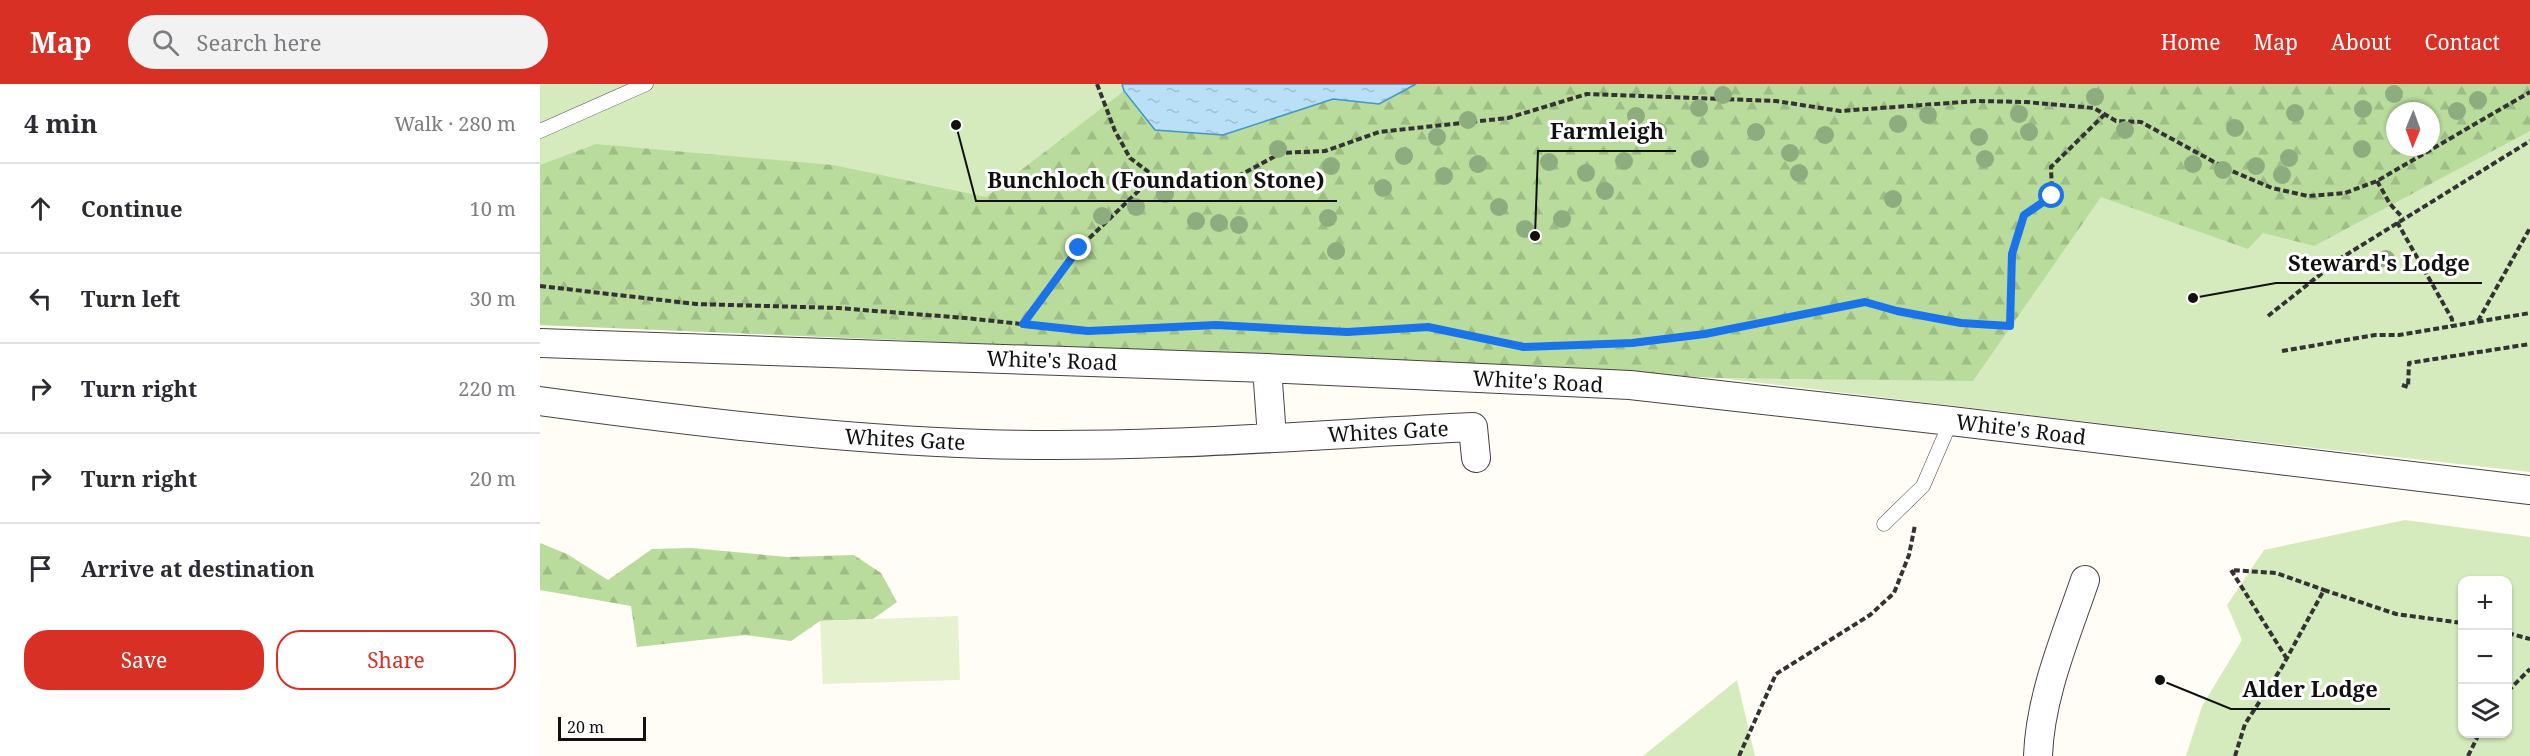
<!DOCTYPE html>
<html lang="en">
<head>
<meta charset="utf-8">
<style>
  body { margin:0; font-family:"Noto Serif",serif; background:#f2f2f3; color:#2b2b33 }
  .controls { position:absolute; right:18px; bottom:18px; display:grid; overflow:hidden; border-radius:12px; box-shadow:0 2px 4px #0004 }
  .controls button { width:54px; height:54px; display:grid; place-items:center; padding:0; border:0; border-bottom:2px solid #e1e1e2; background:#fff; color:#2b2b33; font:30px sans-serif }
  .compass { position:absolute; left:1846px; top:18px; width:54px; height:54px; border-radius:50%; background:#fff; box-shadow:0 2px 4px #0004; rotate:181deg }
  .scale { position:absolute; left:18px; bottom:15px; width:88px; box-sizing:border-box; padding-left:6px; border:3px solid #111; border-top:0; font-size:16px; line-height:21px; white-space:nowrap; color:#111; -webkit-text-stroke:4px #fff; paint-order:stroke }
  .stop { position:absolute; width:18px; height:18px; margin:-14px; border:4px solid #1a73e8; border-radius:50%; background:#fff }
  .stop.end { background:#1a73e8; border-color:#fff; box-shadow:0 2px 6px #0008 }
  .list { margin:0; padding:0; list-style:none }
  h2 { display:flex; justify-content:space-between; align-items:center; height:78px; margin:0; padding:0 24px; font-size:26px }
  h2 small { font-size:20px; font-weight:400; color:#7c7c81 }
  .list li { display:grid; grid-template-columns:39px 1fr auto; gap:18px; align-items:center; box-sizing:border-box; height:90px; padding:0 24px; border-top:2px solid #e1e1e2 }
  .list b { display:block; font-size:22px; white-space:nowrap }
  .list em { font-size:20px; font-style:normal; color:#7c7c81 }
  .actions { display:flex; gap:12px; padding:18px 24px }
  .actions a { flex:1; padding:14px 0; border:2px solid #d93025; border-radius:24px; text-align:center; font-size:21px; color:#d93025 }
  .actions .main { background:#d93025; color:#fff }
  .icon { flex:none; width:33px; height:33px; fill:none; stroke:currentColor; stroke-width:2; stroke-linecap:round; stroke-linejoin:round }
  .map { position:relative; flex:none; width:1990px; height:672px; overflow:hidden }
  header { display:flex; align-items:center; gap:36px; box-sizing:border-box; height:84px; padding:0 30px; background:#d93025; color:#fff }
  header strong { font-size:28px }
  nav { display:flex; gap:33px; margin-inline-start:auto; font-size:21px }
  .search { width:420px; height:54px; background:#f2f2f3; display:flex; align-items:center; gap:15px; box-sizing:border-box; padding:0 21px; border-radius:33px; color:#7c7c81; font-size:22px }
  main { display:flex }
  aside { flex:1; background:#fff }
  .map>svg:first-child { display:block }
  .grass { fill:#d5ebbd; fill-rule:evenodd }
  .forest { fill:url(#forest-firs); fill-rule:evenodd }
  .pitch { fill:#e6f2cf }
  .water { fill:url(#water-ripples); stroke:#3f96cf; stroke-width:1.5 }
  .lines { fill:none; stroke-linecap:round; stroke-linejoin:round }
  .lane-casing { stroke:#444; stroke-width:15 }
  .street-casing { stroke:#444; stroke-width:30 }
  .path { stroke:#333; stroke-width:4; stroke-dasharray:6 3; stroke-linecap:butt }
  .lane { stroke:#fff; stroke-width:14 }
  .street { stroke:#fff; stroke-width:28 }
  .tree { fill:#8dad7f }
  .route { stroke:#1a73e8; stroke-width:8 }
  .labels { text-anchor:middle; dominant-baseline:central; stroke-width:6; stroke-linejoin:round; paint-order:stroke }
  .street-label { font-size:21px; fill:#111; stroke:#fff }
  .leader { fill:none; stroke:#111; stroke-width:2 }
  .callout-dot { fill:#111; stroke:#fff; stroke-width:2 }
  .callout-label { font-size:22px; text-anchor:middle; font-weight:bold; fill:#111; stroke:#fff; stroke-width:6; stroke-linejoin:round; paint-order:stroke }
</style>
</head>
<body>
<header>
<strong>Map</strong>
<div class="search"><svg class="icon" aria-label="search" viewBox="0 0 24 24"><circle cx="10" cy="10" r="6"/><path d="M15 15l6 6"/></svg>Search here</div>
<nav><a>Home</a><a>Map</a><a>About</a><a>Contact</a></nav>
</header>
<main>
<aside>
<h2>4 min<small>Walk · 280 m</small></h2>
<ul class="list">
<li><svg class="icon" aria-label="ahead" viewBox="0 0 24 24"><path d="M12 20V5M6 11l6-6 6 6"/></svg><div><b>Continue</b></div><em>10 m</em></li>
<li><svg class="icon" aria-label="left" viewBox="0 0 24 24"><path d="M17 20v-9H6M10 6l-5 5 5 5"/></svg><div><b>Turn left</b></div><em>30 m</em></li>
<li><svg class="icon" aria-label="right" viewBox="0 0 24 24"><path d="M7 20v-9h11M14 6l5 5-5 5"/></svg><div><b>Turn right</b></div><em>220 m</em></li>
<li><svg class="icon" aria-label="right" viewBox="0 0 24 24"><path d="M7 20v-9h11M14 6l5 5-5 5"/></svg><div><b>Turn right</b></div><em>20 m</em></li>
<li><svg class="icon" aria-label="arrive" viewBox="0 0 24 24"><path d="M6 21V4h12l-3 4 3 4H6"/></svg><div><b>Arrive at destination</b></div></li>
</ul>
<div class="actions"><a class="main">Save</a><a>Share</a></div>
</aside>
<div class="map">
<svg width="1990" height="672" viewBox="0 0 1990 672">
  <defs>
    <pattern id="forest-firs" width="22" height="20" patternUnits="userSpaceOnUse" patternTransform="scale(1.5)"><rect width="22" height="20" fill="#b9dc9c"/><path d="M5 1l3.5 6h-7zM16 11l3.5 6h-7z" fill="#9ebc85"/></pattern>
    <pattern id="water-ripples" width="26" height="14" patternUnits="userSpaceOnUse" patternTransform="scale(1.5)"><rect width="26" height="14" fill="#b9e0f7"/><path d="M2 4q2-2 4 0t4 0M15 11q2-2 4 0t4 0" fill="none" stroke="#9ebfd3"/></pattern>
  </defs>
  <rect width="100%" height="100%" fill="#fffdf5"/>
  <path class="grass" d="M 0,0 L 1990,0 L 1990,388 L 1659,351 L 1180,294 L 694,270 L 0,241 ZM 1855,27 L 1891,27 L 1891,63 L 1855,63 Z
    M 1865,436 L 1990,453 L 1990,672 L 1646,672 L 1662,622 L 1702,556 L 1687,521 L 1724,466 ZM 1968,496 L 1968,650 L 1922,650 L 1922,496 Z
    M 1197,596 L 1215,672 L 1103,672 Z"/>
  <path class="forest" d="M 876,0 L 1990,0 L 1990,47 L 1774,162 L 1723,149 L 1708,165 L 1561,113 L 1433,297 L 1180,294 L 694,270 L 0,241 L 0,81 L 56,60 L 293,81 L 446,113 L 584,7 L 615,46 L 683,51 L 793,15 L 839,20 ZM 1855,27 L 1891,27 L 1891,63 L 1855,63 Z
    M 0,459 L 27,470 L 68,496 L 112,465 L 152,464 L 247,473 L 314,471 L 341,489 L 357,518 L 333,535 L 280,537 L 251,557 L 205,551 L 97,563 L 91,522 L 0,506 Z"/>
  <path class="pitch" d="M 418,532 L 420,596 L 283,600 L 280,537 Z"/>
  <path class="water" d="M 582,0 L 876,0 L 839,20 L 793,15 L 683,51 L 615,46 L 584,7 Z"/>
  <g class="lines">
    <g class="lane-casing">
      <path id="lane" d="M 0,47 L 106,0
        M 1344,440 L 1383,402 L 1411,337"/>
    </g>
    <g class="street-casing">
      <path id="street" d="M 0,259 L 727,284 L 1090,301 L 1411,337 L 1990,406
        M 727,284 L 732,353
        M 0,317 C 148,337 295,355 444,360 C 607,365 770,351 933,343 L 936,374
        M 1498,672 C 1500,612 1526,552 1545,496"/>
    </g>
    <path class="path" d="M 557,0 L 575,47 L 590,74 L 614,92 L 636,101 L 691,96 L 741,69 L 785,67 L 839,48 L 968,34 L 1047,10 L 1236,17 L 1300,27 L 1437,17 L 1486,18 L 1554,24 L 1576,37 L 1601,38 L 1687,85 L 1732,104 L 1768,112 L 1805,109 L 1837,97 L 1990,8
      M 1837,97 L 1850,120 L 1863,134
      M 1857,138 L 1912,235 L 1912,242
      M 0,202 L 156,220 L 298,224 L 425,234 L 529,245
      M 1728,232 L 1801,174 L 1990,57
      M 1938,237 L 1990,144
      M 484,240 L 539,164 L 614,92
      M 563,247 L 676,241 L 807,247 L 888,243 L 984,263 L 1092,259 L 1165,250 L 1325,218 L 1357,227 L 1421,239 L 1470,242 L 1472,170 L 1484,131 L 1512,112 L 1511,83 L 1564,31
      M 1742,267 L 1835,251 L 1859,251 L 1990,229
      M 1862,301 L 1868,303 L 1869,279 L 1990,260
      M 1968,549 L 1990,555
      M 1747,575 L 1691,486 L 1736,489 L 1784,506
      M 1968,607 L 1990,585
      M 1199,672 L 1236,590 L 1330,531 L 1354,509 L 1369,471 L 1375,441
      M 1695,672 L 1705,640 L 1742,583 L 1784,506 L 1856,530 L 1922,539
      M 1928,672 L 1939,650"/>
    <use href="#lane" class="lane"/>
    <use href="#street" class="street"/>
  </g>
  <g class="tree">
    <circle cx="1854" cy="10" r="9"/>
    <circle cx="1183" cy="11" r="9"/>
    <circle cx="1555" cy="13" r="9"/>
    <circle cx="1938" cy="16" r="9"/>
    <circle cx="1159" cy="24" r="9"/>
    <circle cx="1823" cy="25" r="9"/>
    <circle cx="1917" cy="27" r="9"/>
    <circle cx="1755" cy="29" r="9"/>
    <circle cx="1479" cy="30" r="9"/>
    <circle cx="1388" cy="31" r="9"/>
    <circle cx="1096" cy="32" r="9"/>
    <circle cx="928" cy="36" r="9"/>
    <circle cx="1358" cy="40" r="9"/>
    <circle cx="1695" cy="44" r="9"/>
    <circle cx="1585" cy="46" r="9"/>
    <circle cx="1118" cy="47" r="9"/>
    <circle cx="1216" cy="48" r="9"/>
    <circle cx="1489" cy="48" r="9"/>
    <circle cx="1285" cy="51" r="9"/>
    <circle cx="897" cy="53" r="9"/>
    <circle cx="1439" cy="53" r="9"/>
    <circle cx="738" cy="65" r="9"/>
    <circle cx="1822" cy="65" r="9"/>
    <circle cx="1250" cy="69" r="9"/>
    <circle cx="864" cy="72" r="9"/>
    <circle cx="1749" cy="74" r="9"/>
    <circle cx="1160" cy="75" r="9"/>
    <circle cx="1445" cy="75" r="9"/>
    <circle cx="1084" cy="77" r="9"/>
    <circle cx="1009" cy="78" r="9"/>
    <circle cx="938" cy="80" r="9"/>
    <circle cx="1653" cy="80" r="9"/>
    <circle cx="791" cy="82" r="9"/>
    <circle cx="1716" cy="82" r="9"/>
    <circle cx="1683" cy="86" r="9"/>
    <circle cx="1046" cy="89" r="9"/>
    <circle cx="1259" cy="89" r="9"/>
    <circle cx="1742" cy="91" r="9"/>
    <circle cx="904" cy="92" r="9"/>
    <circle cx="843" cy="104" r="9"/>
    <circle cx="1065" cy="107" r="9"/>
    <circle cx="625" cy="110" r="9"/>
    <circle cx="1353" cy="115" r="9"/>
    <circle cx="596" cy="123" r="9"/>
    <circle cx="959" cy="123" r="9"/>
    <circle cx="562" cy="132" r="9"/>
    <circle cx="788" cy="134" r="9"/>
    <circle cx="1022" cy="135" r="9"/>
    <circle cx="656" cy="137" r="9"/>
    <circle cx="679" cy="139" r="9"/>
    <circle cx="699" cy="141" r="9"/>
    <circle cx="985" cy="145" r="9"/>
    <circle cx="796" cy="167" r="9"/>
    <circle cx="1846" cy="175" r="9"/>
  </g>
  <g class="lines">
    <path class="route" d="M 539,164 L 483,240 L 548,247 L 676,241 L 807,248 L 888,243 L 984,263 L 1092,259 L 1165,250 L 1325,218 L 1357,227 L 1421,239 L 1470,242 L 1472,170 L 1484,131 L 1512,112"/>
  </g>
  <g class="labels">
    <g class="street-label">
      <text transform="translate(512 276) rotate(2)">White's Road</text>
      <text transform="translate(998 297) rotate(3)">White's Road</text>
      <text transform="translate(1481 345) rotate(7)">White's Road</text>
      <text transform="translate(848 347) rotate(-3)">Whites Gate</text>
      <text transform="translate(365 355) rotate(3)">Whites Gate</text>
    </g>
  </g>
  <path class="leader" d="M995 152L998 67H1136M416 41L436 117H797M1653 214L1736 199H1942M1620 596L1691 625H1850"/>
  <g class="callout-dot">
    <circle cx="995" cy="152" r="6"/>
    <circle cx="416" cy="41" r="6"/>
    <circle cx="1653" cy="214" r="6"/>
    <circle cx="1620" cy="596" r="6"/>
  </g>
  <g class="callout-label">
    <text x="1067" y="55">Farmleigh</text>
    <text x="616" y="104">Bunchloch (Foundation Stone)</text>
    <text x="1839" y="187">Steward's Lodge</text>
    <text x="1770" y="613">Alder Lodge</text>
  </g>
</svg>
<div class="controls">
<button>+</button>
<button>−</button>
<button><svg class="icon" aria-label="layers" viewBox="0 0 24 24"><path d="M12 4l9 5-9 5-9-5zM3 14l9 5 9-5"/></svg></button>
</div>
<svg class="compass" viewBox="-18 -18 36 36"><path d="M0-13l5 13h-10z" fill="#e53935"/><path d="M0 13l5-13h-10z" fill="#7c7c81"/></svg>
<div class="scale">20 m</div>
<div class="stop" style="left:1512px;top:112px"></div>
<div class="stop end" style="left:539px;top:164px"></div>
</div>
</main>
</body>
</html>
